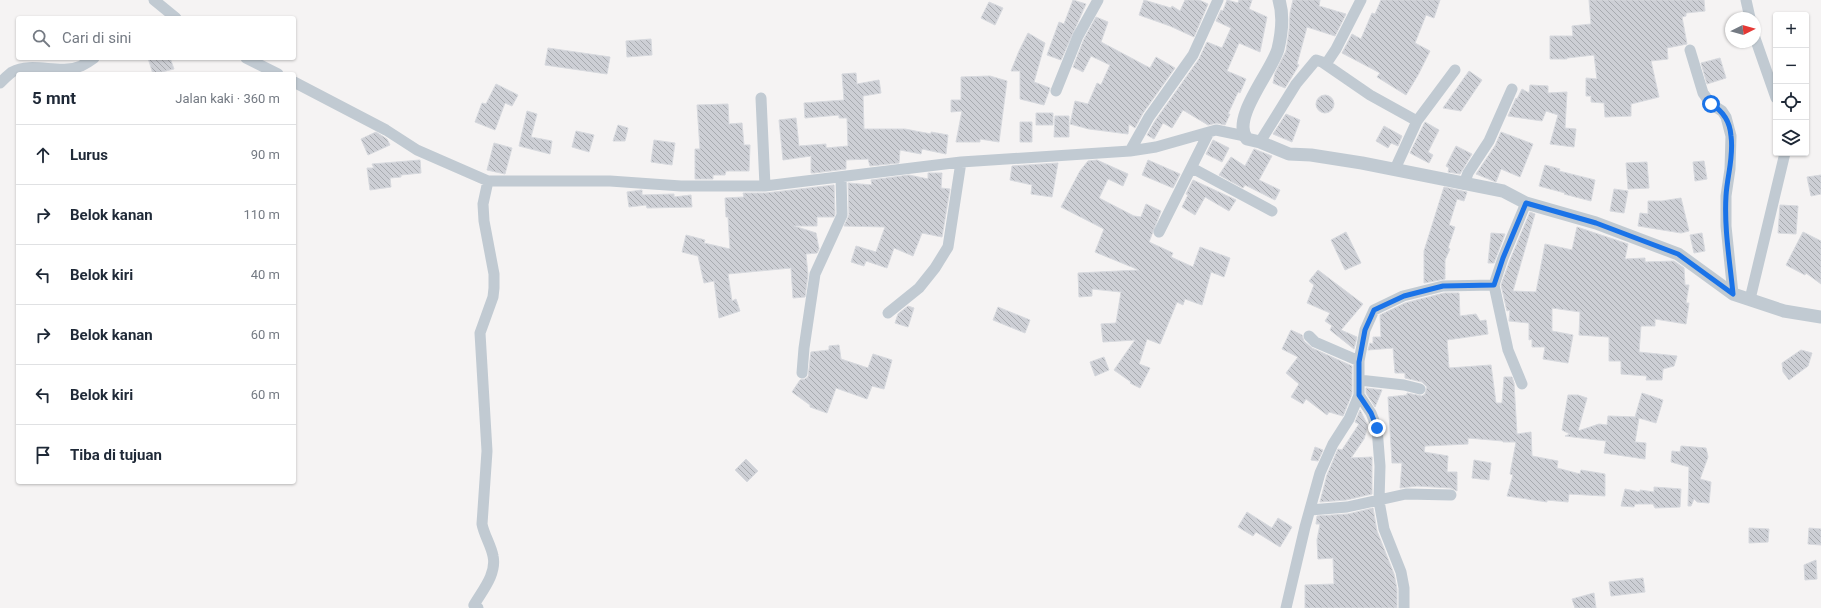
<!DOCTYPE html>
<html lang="id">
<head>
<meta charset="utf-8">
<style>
  body { margin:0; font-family:Roboto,sans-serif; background:#f6f6f7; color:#1f2937 }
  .controls { position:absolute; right:12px; top:12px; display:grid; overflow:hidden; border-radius:4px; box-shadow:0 1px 3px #0004 }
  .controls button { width:36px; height:36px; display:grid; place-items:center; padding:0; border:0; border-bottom:1px solid #e0e1e3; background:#fff; color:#1f2937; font:20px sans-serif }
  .compass { position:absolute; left:1725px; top:12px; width:36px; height:36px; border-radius:50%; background:#fff; box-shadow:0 1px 3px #0004; rotate:85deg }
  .stop { position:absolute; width:12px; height:12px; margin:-9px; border:3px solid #1a73e8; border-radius:50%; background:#fff }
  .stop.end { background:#1a73e8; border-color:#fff; box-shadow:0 1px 4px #0008 }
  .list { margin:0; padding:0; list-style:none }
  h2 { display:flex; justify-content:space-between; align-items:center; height:52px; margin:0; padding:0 16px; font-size:17px }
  h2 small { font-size:13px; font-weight:400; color:#747a83 }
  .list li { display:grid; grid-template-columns:26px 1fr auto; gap:12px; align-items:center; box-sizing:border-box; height:60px; padding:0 16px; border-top:1px solid #e0e1e3 }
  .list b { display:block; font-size:15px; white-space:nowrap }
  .list em { font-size:13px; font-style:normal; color:#747a83 }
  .icon { flex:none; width:22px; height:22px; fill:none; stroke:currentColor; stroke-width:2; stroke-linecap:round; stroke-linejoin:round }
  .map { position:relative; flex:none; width:1821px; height:608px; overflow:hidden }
  .search { position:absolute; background:#fff; box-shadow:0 1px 3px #0004; left:16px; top:16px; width:280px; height:44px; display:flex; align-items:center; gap:10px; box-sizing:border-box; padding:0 14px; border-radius:4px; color:#747a83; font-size:15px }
  .panel { position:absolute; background:#fff; box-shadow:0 1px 3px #0004; left:16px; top:72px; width:280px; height:412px; border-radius:4px }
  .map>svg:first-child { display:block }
  .building { fill:url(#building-back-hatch); stroke:#d7d9de }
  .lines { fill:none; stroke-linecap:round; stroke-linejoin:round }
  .minor { stroke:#c1cad2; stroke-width:11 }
  .tertiary { stroke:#c1cad2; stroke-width:13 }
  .route { stroke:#1a73e8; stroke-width:5 }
</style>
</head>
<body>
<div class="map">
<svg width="1821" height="608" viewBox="0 0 1821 608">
  <defs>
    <pattern id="building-back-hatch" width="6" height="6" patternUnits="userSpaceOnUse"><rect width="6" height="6" fill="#cdcfd5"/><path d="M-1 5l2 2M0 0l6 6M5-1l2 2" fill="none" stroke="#a8abb0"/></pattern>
  </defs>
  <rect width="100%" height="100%" fill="#f5f3f3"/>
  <path class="building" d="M 1073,0 L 1086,4 L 1061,60 L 1047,55 L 1059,22 L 1064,24 Z
    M 1144,0 L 1171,8 L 1172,6 L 1180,11 L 1185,0 L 1199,0 L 1208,4 L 1194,37 L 1170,26 L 1139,15 Z
    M 1227,0 L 1238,3 L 1239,0 L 1252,0 L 1249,9 L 1267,17 L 1260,52 L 1239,43 L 1227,71 L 1246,79 L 1240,93 L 1238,92 L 1228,114 L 1230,114 L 1225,125 L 1217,123 L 1208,125 L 1183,110 L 1172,128 L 1163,123 L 1154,139 L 1147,135 L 1155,121 L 1199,59 L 1207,42 L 1222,48 L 1231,28 L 1216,21 L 1221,10 L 1223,11 Z
    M 1293,0 L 1320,0 L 1319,6 L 1346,14 L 1335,36 L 1307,27 L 1297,64 L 1299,65 L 1285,88 L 1273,83 L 1275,73 L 1286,51 L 1289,31 L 1290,13 Z
    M 1381,0 L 1440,0 L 1434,18 L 1426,15 L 1415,43 L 1430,51 L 1418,75 L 1406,95 L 1377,77 L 1380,73 L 1342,53 L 1352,34 L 1361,39 L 1372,13 L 1375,14 Z
    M 1589,0 L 1704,0 L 1705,11 L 1686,13 L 1686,16 L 1682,17 L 1687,44 L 1667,48 L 1668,59 L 1651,61 L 1659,97 L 1631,104 L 1631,116 L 1605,117 L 1604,103 L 1591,102 L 1591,96 L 1586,96 L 1586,78 L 1597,79 L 1594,55 L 1567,58 L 1567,59 L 1550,59 L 1550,36 L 1573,36 L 1572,26 L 1591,24 Z
    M 989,2 L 1003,8 L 995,25 L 981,18 Z
    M 1096,17 L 1108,22 L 1101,42 L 1150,68 L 1156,57 L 1175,68 L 1143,113 L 1135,128 L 1129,124 L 1128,134 L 1089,129 L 1070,124 L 1075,101 L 1088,104 L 1097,83 L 1101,85 L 1110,65 L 1091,56 L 1083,72 L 1073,67 L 1084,39 Z
    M 1028,33 L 1045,43 L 1034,82 L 1050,88 L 1044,105 L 1020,99 L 1020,71 L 1011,71 L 1019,51 Z
    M 651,39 L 652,55 L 627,57 L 626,41 Z
    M 548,48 L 610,57 L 607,74 L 545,65 Z
    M 148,58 L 170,58 L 174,69 L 153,74 Z
    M 1720,58 L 1726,78 L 1707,84 L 1701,63 Z
    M 1469,71 L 1482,80 L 1461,111 L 1443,108 Z
    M 856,73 L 857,84 L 879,80 L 881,93 L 863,96 L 864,129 L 905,129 L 931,134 L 931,132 L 948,135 L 946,154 L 922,149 L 921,154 L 900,150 L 899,163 L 870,166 L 868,159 L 846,160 L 846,169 L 814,173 L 811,173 L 811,156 L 783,160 L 779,120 L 796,118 L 799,146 L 826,144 L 826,148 L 848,146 L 847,118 L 839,118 L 839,115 L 805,118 L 804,103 L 844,100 L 842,74 Z
    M 990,76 L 1007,81 L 999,142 L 980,139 L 980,142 L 956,142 L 962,111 L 951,112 L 951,100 L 961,100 L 961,77 Z
    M 496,84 L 518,95 L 512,106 L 505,103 L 495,130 L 475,122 L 482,103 L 486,104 Z
    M 1530,85 L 1548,86 L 1548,93 L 1567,92 L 1565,128 L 1576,129 L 1574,147 L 1550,144 L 1558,115 L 1546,111 L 1542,121 L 1508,116 L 1516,98 L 1517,99 L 1522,89 L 1529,93 Z
    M1316 104a9 9 0 1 1 18 0a9 9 0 1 1-18 0Z
    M 728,104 L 729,124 L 742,123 L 744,145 L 750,145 L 749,171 L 726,171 L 725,175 L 713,175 L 713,179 L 695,179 L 695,149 L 700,149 L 697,105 Z
    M 527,111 L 537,114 L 531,137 L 552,141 L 550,154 L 519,146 Z
    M 1036,113 L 1053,113 L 1053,125 L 1036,125 Z
    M 1286,114 L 1300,120 L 1292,142 L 1273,134 Z
    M 1055,116 L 1069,116 L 1069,137 L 1054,137 Z
    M 1020,122 L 1032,122 L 1032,142 L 1020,142 Z
    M 1425,122 L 1439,130 L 1428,152 L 1433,155 L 1429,163 L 1410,153 Z
    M 618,125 L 628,128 L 625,141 L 613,141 Z
    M 1384,126 L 1402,136 L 1398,146 L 1391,143 L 1388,148 L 1376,141 Z
    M 576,131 L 594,135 L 589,152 L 572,147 Z
    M 376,132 L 387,139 L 390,145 L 368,155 L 361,139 Z
    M 1501,132 L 1533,144 L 1520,177 L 1501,169 L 1496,182 L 1476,174 L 1495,146 Z
    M 654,140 L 675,143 L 672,165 L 651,162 Z
    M 1213,140 L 1229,148 L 1222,162 L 1206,154 Z
    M 494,143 L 512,148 L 505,174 L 487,170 Z
    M 1456,146 L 1472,154 L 1460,174 L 1448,172 L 1449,168 L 1446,166 Z
    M 1254,149 L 1272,156 L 1259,180 L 1280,190 L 1275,200 L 1245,185 L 1243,188 L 1219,175 L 1231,157 L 1245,166 Z
    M 420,160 L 421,173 L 401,175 L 401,177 L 390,178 L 391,187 L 370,190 L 367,168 L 374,168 L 372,164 Z
    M 1097,160 L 1128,174 L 1123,186 L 1108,179 L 1099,198 L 1134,216 L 1141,217 L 1146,204 L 1161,211 L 1149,242 L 1173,253 L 1171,257 L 1193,267 L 1200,247 L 1230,258 L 1224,277 L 1211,272 L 1202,305 L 1185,299 L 1183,305 L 1177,302 L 1160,344 L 1147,339 L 1139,364 L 1150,368 L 1140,388 L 1130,383 L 1131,382 L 1114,370 L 1135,340 L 1103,342 L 1101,324 L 1116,323 L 1121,292 L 1092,289 L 1092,296 L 1079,297 L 1078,273 L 1139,270 L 1095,252 L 1104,229 L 1061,207 L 1080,171 L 1088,161 Z
    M 1148,160 L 1180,174 L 1173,188 L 1142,175 Z
    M 1704,161 L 1707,179 L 1695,181 L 1693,162 Z
    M 1647,162 L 1649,188 L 1628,189 L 1626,163 Z
    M 1058,163 L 1052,197 L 1031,194 L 1032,185 L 1010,180 L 1012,166 Z
    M 1545,165 L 1560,169 L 1559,171 L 1595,180 L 1591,201 L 1564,194 L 1565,193 L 1539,186 Z
    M 928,173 L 942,173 L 941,188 L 950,189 L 942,237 L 922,233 L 913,256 L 894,248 L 887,268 L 866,261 L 864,266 L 851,262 L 856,246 L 876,252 L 885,227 L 844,226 L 849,215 L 848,183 L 872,185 L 871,180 L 909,175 L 928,179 Z
    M 1821,175 L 1821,194 L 1811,196 L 1807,177 Z
    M 1193,180 L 1236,200 L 1229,211 L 1205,197 L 1195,215 L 1182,207 L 1188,195 L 1186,194 Z
    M 834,185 L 835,214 L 834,217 L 817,217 L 817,226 L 794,226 L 816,233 L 819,249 L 817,253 L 806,254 L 808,275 L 805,297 L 793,298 L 791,268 L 728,274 L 732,301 L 736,299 L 740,311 L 719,318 L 714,281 L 704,283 L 698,256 L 682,252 L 686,235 L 705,240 L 704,243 L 730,249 L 728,217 L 726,217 L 725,198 L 744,197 L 743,193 L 766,193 Z
    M 1444,187 L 1467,192 L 1464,201 L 1457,199 L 1449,225 L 1455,227 L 1448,248 L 1450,249 L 1445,260 L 1445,279 L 1424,283 L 1424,251 Z
    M 1614,189 L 1628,191 L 1624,213 L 1610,211 Z
    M 642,190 L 642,195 L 674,194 L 674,197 L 691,195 L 692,207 L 647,208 L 646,205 L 629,207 L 627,192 Z
    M 1681,198 L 1689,231 L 1681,233 L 1638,226 L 1640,213 L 1648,214 L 1648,201 L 1662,201 Z
    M 1780,205 L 1798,206 L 1796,234 L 1778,233 Z
    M 1530,212 L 1535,214 L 1513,291 L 1536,292 L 1545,244 L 1572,250 L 1577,227 L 1628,244 L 1625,259 L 1645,258 L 1645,262 L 1674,261 L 1684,268 L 1685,285 L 1689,285 L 1686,303 L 1689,303 L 1686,324 L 1655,319 L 1655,326 L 1641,326 L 1639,352 L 1677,356 L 1674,366 L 1663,369 L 1662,380 L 1646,380 L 1647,376 L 1621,374 L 1621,361 L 1609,361 L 1609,337 L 1579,335 L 1580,312 L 1552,308 L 1552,331 L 1573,335 L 1568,363 L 1543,359 L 1545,347 L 1532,347 L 1532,339 L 1529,340 L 1529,323 L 1509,321 L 1510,310 L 1507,311 L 1501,285 L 1510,260 Z
    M 1346,232 L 1361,263 L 1345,270 L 1331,240 Z
    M 1803,232 L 1821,241 L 1821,284 L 1806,273 L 1805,275 L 1786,265 Z
    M 1491,233 L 1505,234 L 1494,263 L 1488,263 Z
    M 1702,233 L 1705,251 L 1694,253 L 1690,235 Z
    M 1318,270 L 1363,304 L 1341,330 L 1357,337 L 1354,349 L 1330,330 L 1332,326 L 1334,327 L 1325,321 L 1330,313 L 1307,303 L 1314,285 L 1309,281 Z
    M 1444,293 L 1459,293 L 1460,316 L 1476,314 L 1480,321 L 1486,320 L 1488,334 L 1447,340 L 1449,368 L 1491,365 L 1496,403 L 1502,403 L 1504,377 L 1512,377 L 1514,383 L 1517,434 L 1531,432 L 1532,456 L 1558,461 L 1557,468 L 1580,474 L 1581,470 L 1605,474 L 1605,496 L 1569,494 L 1568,502 L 1547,500 L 1547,502 L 1507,496 L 1513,475 L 1510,474 L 1516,442 L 1503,442 L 1503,441 L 1468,438 L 1468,444 L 1425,446 L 1424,452 L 1448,456 L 1447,472 L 1457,472 L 1457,491 L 1451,488 L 1417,486 L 1400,488 L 1402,463 L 1392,463 L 1388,397 L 1407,395 L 1407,393 L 1422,396 L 1425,394 L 1427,387 L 1422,382 L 1405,378 L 1405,373 L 1395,373 L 1393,348 L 1368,350 L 1370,343 L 1373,344 L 1373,337 L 1381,337 L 1380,315 L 1405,303 Z
    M 908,306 L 914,308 L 908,327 L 895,323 L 898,314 Z
    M 998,307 L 1030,320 L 1025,333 L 993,320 Z
    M 1291,330 L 1302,335 L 1304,341 L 1312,348 L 1352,366 L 1352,394 L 1343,416 L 1329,412 L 1327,415 L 1306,399 L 1303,404 L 1291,397 L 1299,384 L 1286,373 L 1298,357 L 1282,349 Z
    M 839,345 L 841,359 L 868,368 L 873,354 L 892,360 L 884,389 L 872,386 L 867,399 L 836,388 L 827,413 L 810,407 L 810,405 L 792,392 L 800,380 L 805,379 L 808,377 L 811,352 L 829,350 L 829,346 Z
    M 1801,350 L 1812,353 L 1808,366 L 1789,380 L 1783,372 L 1782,363 Z
    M 1104,357 L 1109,370 L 1095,376 L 1090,362 Z
    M 1366,388 L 1382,390 L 1375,407 L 1366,393 Z
    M 1642,393 L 1663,400 L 1656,423 L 1639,418 L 1635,442 L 1646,443 L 1645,459 L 1604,453 L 1606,441 L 1565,436 L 1570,434 L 1562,430 L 1568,395 L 1578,395 L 1587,398 L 1578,431 L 1599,424 L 1607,425 L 1608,416 L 1636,417 L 1635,417 Z
    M 1360,410 L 1368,426 L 1364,439 L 1351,458 L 1372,457 L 1372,494 L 1346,500 L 1320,502 L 1327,475 L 1338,449 L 1342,450 L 1359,424 L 1355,422 Z
    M 1681,446 L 1706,448 L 1708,457 L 1700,479 L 1711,482 L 1709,503 L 1697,502 L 1694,499 L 1691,506 L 1688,506 L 1689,467 L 1671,462 L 1672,451 L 1680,452 Z
    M 1315,447 L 1323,450 L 1318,461 L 1311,460 Z
    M 746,459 L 758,471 L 747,482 L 735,470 Z
    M 1474,460 L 1491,463 L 1489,480 L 1472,478 Z
    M 1654,487 L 1681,489 L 1680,507 L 1655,508 L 1653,504 L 1635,504 L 1634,507 L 1621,506 L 1625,489 L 1640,492 L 1640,490 L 1654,492 Z
    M 1373,508 L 1377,531 L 1394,574 L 1397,589 L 1397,608 L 1305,608 L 1305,585 L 1334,584 L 1333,558 L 1318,559 L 1317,540 L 1320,524 L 1316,524 L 1317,516 L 1348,514 Z
    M 1247,512 L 1272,528 L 1278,518 L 1292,527 L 1280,547 L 1256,532 L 1253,536 L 1238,527 Z
    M 1749,528 L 1769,529 L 1768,542 L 1749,543 Z
    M 1809,528 L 1821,529 L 1821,545 L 1808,544 Z
    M 1816,560 L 1817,579 L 1805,580 L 1804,565 Z
    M 1643,578 L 1645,592 L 1611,596 L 1609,582 Z
    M 1594,593 L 1596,608 L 1575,608 L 1572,599 Z"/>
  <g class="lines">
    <path class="minor" d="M 154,0 L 176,18
      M 1746,0 L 1750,18
      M 1755,38 L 1776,98
      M 1690,50 L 1703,93 L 1711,104 L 1722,111 L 1726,117 L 1731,136 L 1730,169 L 1726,196 L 1726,226 L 1733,294
      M 246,58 L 278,74
      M 1326,64 L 1336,49 L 1361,0
      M 294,82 L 386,130 L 417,150 L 488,181 L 610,181 L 681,186 L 765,186 L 961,162 L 1130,151 L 1156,147 L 1216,130 L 1245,136
      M 0,83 C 4,79 8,75 12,72 C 33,61 59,75 81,66 C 85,64 90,61 94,58
      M 1056,91 L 1078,36 L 1098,0
      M 761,98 L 765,186
      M 1260,142 L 1296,84 L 1316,60 L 1322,62 L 1370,95 L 1417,121
      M 1130,151 L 1149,117 L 1193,55 L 1218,0
      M 1192,168 L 1272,211
      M 1395,169 L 1417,121 L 1455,70
      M 1464,184 L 1468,173 L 1489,141 L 1512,89
      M 1159,232 L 1209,132
      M 1494,285 L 1508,350 L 1522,384
      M 1750,299 L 1785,153
      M 888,313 L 919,288 L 935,268 L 948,247 L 961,162
      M 1309,336 L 1315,342 L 1359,361
      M 802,373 L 804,348 L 815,274 L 842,215 L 841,177
      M 1359,380 L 1404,385 L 1420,389
      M 1359,395 L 1371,413 L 1377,428 L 1380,466 L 1379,501 L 1384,529 L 1401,572 L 1404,588 L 1404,608
      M 1310,510 L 1347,507 L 1406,494 L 1451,495
      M 478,608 L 474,605 C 482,591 497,574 493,556 C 491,545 484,535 482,524 L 487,451 L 480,333 L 493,297 L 494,288 L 494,274 L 484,221 L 483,204 L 488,181
      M 1286,608 L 1305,527 L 1320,473 L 1333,444 L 1349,419 L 1359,395 L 1359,361 L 1365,330 L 1374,310 L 1403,296 L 1443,286 L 1494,285 L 1503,258 L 1526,203"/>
    <path class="tertiary" d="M 1279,0 C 1284,16 1282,32 1278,49 C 1272,71 1230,119 1247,139 L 1260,142 L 1289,154 L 1311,155 L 1362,163 L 1503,191 L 1526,203 L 1596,223 L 1678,254 L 1733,294 L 1784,311 L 1821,317"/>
  </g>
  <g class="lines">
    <path class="route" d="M 1377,428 L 1371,413 L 1359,395 L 1359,362 L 1365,330 L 1374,310 L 1404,296 L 1443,286 L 1494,285 L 1503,258 L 1526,203 L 1596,223 L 1678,254 L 1733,294 C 1730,262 1724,229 1726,196 C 1727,176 1734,157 1731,136 C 1730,122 1723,111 1711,104"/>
  </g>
</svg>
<div class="controls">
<button>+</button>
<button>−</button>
<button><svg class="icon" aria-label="locate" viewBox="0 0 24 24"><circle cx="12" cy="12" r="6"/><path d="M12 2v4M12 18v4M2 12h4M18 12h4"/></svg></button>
<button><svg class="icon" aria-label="layers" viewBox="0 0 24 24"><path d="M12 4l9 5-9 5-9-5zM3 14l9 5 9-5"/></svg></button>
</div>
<svg class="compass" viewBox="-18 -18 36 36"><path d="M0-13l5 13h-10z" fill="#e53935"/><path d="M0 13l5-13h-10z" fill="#747a83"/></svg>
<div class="stop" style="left:1711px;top:104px"></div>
<div class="stop end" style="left:1377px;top:428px"></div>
<div class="search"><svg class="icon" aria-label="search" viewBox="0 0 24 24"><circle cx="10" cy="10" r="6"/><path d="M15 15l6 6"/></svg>Cari di sini</div>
<section class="panel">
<h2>5 mnt<small>Jalan kaki · 360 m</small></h2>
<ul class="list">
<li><svg class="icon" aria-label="ahead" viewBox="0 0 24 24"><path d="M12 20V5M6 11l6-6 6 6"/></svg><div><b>Lurus</b></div><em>90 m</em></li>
<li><svg class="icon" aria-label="right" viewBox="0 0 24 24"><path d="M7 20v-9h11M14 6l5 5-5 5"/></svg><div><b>Belok kanan</b></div><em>110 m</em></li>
<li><svg class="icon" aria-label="left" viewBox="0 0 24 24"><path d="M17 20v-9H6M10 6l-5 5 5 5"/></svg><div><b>Belok kiri</b></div><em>40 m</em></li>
<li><svg class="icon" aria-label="right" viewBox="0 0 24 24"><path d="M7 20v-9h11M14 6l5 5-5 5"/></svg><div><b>Belok kanan</b></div><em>60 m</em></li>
<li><svg class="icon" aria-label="left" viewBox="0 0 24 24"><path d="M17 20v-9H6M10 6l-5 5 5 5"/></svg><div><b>Belok kiri</b></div><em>60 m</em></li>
<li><svg class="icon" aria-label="arrive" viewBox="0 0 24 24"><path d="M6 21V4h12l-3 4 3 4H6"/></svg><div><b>Tiba di tujuan</b></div></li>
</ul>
</section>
</div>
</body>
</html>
